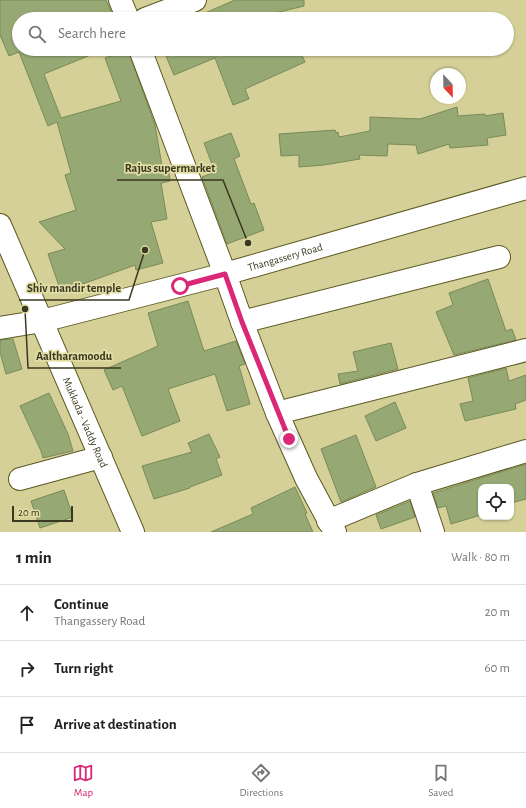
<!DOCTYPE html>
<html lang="en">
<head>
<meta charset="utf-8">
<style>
  body { margin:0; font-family:"Alegreya Sans",sans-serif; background:#f6f6f6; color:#222 }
  .controls { position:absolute; right:12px; bottom:12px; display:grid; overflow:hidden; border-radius:8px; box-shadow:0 1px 3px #0004 }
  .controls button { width:36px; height:36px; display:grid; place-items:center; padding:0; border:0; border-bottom:1px solid #e0e0e0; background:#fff; color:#222; font:20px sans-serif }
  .compass { position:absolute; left:430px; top:68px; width:36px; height:36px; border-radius:50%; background:#fff; box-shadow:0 1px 3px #0004; rotate:158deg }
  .scale { position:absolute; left:12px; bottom:10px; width:61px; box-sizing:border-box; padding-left:4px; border:2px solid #3a3821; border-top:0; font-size:11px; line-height:14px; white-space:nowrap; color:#3a3821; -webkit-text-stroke:3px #e1dda4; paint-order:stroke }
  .stop { position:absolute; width:12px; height:12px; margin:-9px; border:3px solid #db2777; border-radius:50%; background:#fff }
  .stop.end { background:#db2777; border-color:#fff; box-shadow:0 1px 4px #0008 }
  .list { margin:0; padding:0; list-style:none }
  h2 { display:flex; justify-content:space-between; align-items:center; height:52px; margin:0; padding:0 16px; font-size:17px }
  h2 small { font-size:13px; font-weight:400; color:#767676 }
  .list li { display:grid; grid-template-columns:26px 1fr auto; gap:12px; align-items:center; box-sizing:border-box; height:56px; padding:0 16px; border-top:1px solid #e0e0e0 }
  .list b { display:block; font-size:15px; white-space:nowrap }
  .list p { margin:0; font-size:13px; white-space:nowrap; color:#767676 }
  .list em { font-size:13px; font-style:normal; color:#767676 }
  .icon { flex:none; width:22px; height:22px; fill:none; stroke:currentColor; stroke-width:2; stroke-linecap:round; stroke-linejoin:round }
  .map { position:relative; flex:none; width:526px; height:532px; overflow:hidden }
  .search { position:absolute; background:#fff; box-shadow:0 1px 3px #0004; left:12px; right:12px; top:12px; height:44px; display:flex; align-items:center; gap:10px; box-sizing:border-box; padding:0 14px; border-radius:22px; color:#767676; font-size:15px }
  .sheet { height:220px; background:#fff }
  nav { display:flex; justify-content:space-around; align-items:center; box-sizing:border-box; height:56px; border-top:1px solid #e0e0e0; background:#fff; font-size:11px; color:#767676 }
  nav a { display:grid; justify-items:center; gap:2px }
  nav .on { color:#db2777 }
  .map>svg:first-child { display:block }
  .building { fill:#96a975; stroke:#788a58 }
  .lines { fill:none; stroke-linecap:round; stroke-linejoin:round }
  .minor-casing { stroke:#5c5821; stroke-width:24 }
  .minor { stroke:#fff; stroke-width:22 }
  .route { stroke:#db2777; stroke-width:5 }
  .labels { text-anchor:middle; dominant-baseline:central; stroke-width:3.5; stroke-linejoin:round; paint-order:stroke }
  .street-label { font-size:11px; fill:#3a3821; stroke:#e1dda4 }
  .leader { fill:none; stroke:#3a3821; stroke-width:1.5 }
  .callout-dot { fill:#3a3821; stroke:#e1dda4; stroke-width:1.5 }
  .callout-label { font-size:12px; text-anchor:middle; font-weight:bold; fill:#3a3821; stroke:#e1dda4; stroke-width:3.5; stroke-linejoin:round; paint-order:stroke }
</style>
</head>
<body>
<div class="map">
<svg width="526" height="532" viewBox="0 0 526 532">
  <rect width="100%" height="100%" fill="#d4d097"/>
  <path class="building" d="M 0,0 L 106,0 L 114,19 L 19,19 L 19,49 L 91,49 L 93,54 L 44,74 L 61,118 L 121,101 L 105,58 L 128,50 L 155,125 L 162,166 L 168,166 L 170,181 L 161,183 L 167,219 L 151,222 L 163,263 L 136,270 L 135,265 L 61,292 L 48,254 L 65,249 L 39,222 L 76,210 L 65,175 L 71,173 L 57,122 L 48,126 L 19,52 L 9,56 L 0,35 Z
    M 235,0 L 304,0 L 304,6 L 267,15 L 269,19 L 191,19 Z
    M 163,49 L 299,49 L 305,62 L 245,89 L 249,99 L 233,105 L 215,58 L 174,75 Z
    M 457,107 L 458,116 L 485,114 L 485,116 L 503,113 L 506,135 L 487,138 L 488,145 L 450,148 L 449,144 L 418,154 L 416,145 L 388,144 L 387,156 L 359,155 L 360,159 L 324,165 L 299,167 L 299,155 L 281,156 L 279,134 L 335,130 L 336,133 L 338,132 L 339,137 L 370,131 L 370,117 L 420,119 Z
    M 231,133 L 240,156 L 234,159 L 251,204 L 254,203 L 264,230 L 227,244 L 202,177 L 215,172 L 204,143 Z
    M 488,279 L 506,331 L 512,329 L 516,340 L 454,355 L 436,312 L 453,305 L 449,293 Z
    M 188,301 L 204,351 L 236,341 L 245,364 L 239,366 L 250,404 L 227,411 L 215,374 L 168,389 L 180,421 L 142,436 L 122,386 L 113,390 L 104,370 L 158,346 L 148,313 Z
    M 13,339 L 22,369 L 6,374 L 0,352 L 0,340 Z
    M 391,343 L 398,369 L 340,384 L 338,374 L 358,371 L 353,352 Z
    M 506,368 L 509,381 L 526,375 L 526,400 L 515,404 L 516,409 L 465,421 L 460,404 L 473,401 L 468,378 Z
    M 49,393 L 68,434 L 73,451 L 43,458 L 41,451 L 20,406 Z
    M 395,402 L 406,428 L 376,441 L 365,416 Z
    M 209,434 L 220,457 L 216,459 L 222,475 L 190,487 L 190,488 L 154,499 L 142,466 L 192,452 L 188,443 Z
    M 356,435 L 376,487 L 341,502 L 321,449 Z
    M 526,464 L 526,499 L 511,503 L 511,487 L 481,487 L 481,515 L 451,524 L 446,506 L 438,508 L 433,493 Z
    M 295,487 L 307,513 L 305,514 L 313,532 L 211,532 L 253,514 L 251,508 Z
    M 64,490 L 73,517 L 40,528 L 31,501 Z
    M 410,501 L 415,517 L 381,529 L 376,515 Z"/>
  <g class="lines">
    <g class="minor-casing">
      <g id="minor">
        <path d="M 120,0 L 128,19"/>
        <path d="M 145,19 L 195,0"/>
        <path d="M 140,49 L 225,274 L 242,322 L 277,413 L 306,478 L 335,532"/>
        <path id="s1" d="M 0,225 L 133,532"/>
        <path d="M 242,322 L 499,257"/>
        <path id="s2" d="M 0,328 L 42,321 L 225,274 L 526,188"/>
        <path d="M 277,413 L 526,350"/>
        <path d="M 20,479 L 101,457"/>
        <path d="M 417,484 L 433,532"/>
        <path d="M 328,521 L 417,484 L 526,451"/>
      </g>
    </g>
    <use href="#minor" class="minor"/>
  </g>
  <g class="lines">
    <path class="route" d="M 180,286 L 225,274 L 242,322 L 289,439"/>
  </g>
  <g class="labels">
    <g class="street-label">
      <text stroke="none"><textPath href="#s2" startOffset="294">Thangassery Road</textPath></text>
      <text stroke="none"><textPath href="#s1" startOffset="215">Mukkada - Vaddy Road</textPath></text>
    </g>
  </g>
  <path class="leader" d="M248 243L223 180H117M145 250L129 300H19M25 309L28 368H121"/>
  <g class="callout-dot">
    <circle cx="248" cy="243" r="4"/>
    <circle cx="145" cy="250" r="4"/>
    <circle cx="25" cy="309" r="4"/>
  </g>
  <g class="callout-label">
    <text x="170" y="172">Rajus supermarket</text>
    <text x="74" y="292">Shiv mandir temple</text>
    <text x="74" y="360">Aaltharamoodu</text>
  </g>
</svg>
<div class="controls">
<button><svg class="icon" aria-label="locate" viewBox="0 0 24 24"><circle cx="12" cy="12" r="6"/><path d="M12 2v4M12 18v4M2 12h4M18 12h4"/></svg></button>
</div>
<svg class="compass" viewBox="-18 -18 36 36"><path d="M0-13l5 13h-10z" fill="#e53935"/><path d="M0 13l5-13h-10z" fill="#767676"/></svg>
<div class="scale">20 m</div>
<div class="stop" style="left:180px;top:286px"></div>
<div class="stop end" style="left:289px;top:439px"></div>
<div class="search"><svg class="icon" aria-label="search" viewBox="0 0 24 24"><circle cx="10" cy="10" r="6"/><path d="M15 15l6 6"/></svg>Search here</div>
</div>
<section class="sheet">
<h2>1 min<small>Walk · 80 m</small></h2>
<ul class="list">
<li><svg class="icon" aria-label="ahead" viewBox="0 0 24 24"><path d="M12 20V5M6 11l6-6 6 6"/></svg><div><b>Continue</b><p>Thangassery Road</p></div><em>20 m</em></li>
<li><svg class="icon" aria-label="right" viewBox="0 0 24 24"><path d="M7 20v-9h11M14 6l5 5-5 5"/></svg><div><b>Turn right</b></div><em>60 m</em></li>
<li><svg class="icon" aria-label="arrive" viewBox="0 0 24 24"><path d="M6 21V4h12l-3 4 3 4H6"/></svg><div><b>Arrive at destination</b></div></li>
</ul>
</section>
<nav>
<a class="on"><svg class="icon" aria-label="map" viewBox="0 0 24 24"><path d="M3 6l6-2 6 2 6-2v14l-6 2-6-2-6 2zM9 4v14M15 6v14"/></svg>Map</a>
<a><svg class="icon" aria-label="directions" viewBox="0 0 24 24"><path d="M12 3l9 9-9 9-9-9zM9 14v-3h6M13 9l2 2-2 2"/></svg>Directions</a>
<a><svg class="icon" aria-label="saved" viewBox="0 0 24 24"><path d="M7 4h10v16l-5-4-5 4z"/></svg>Saved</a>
</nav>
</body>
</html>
